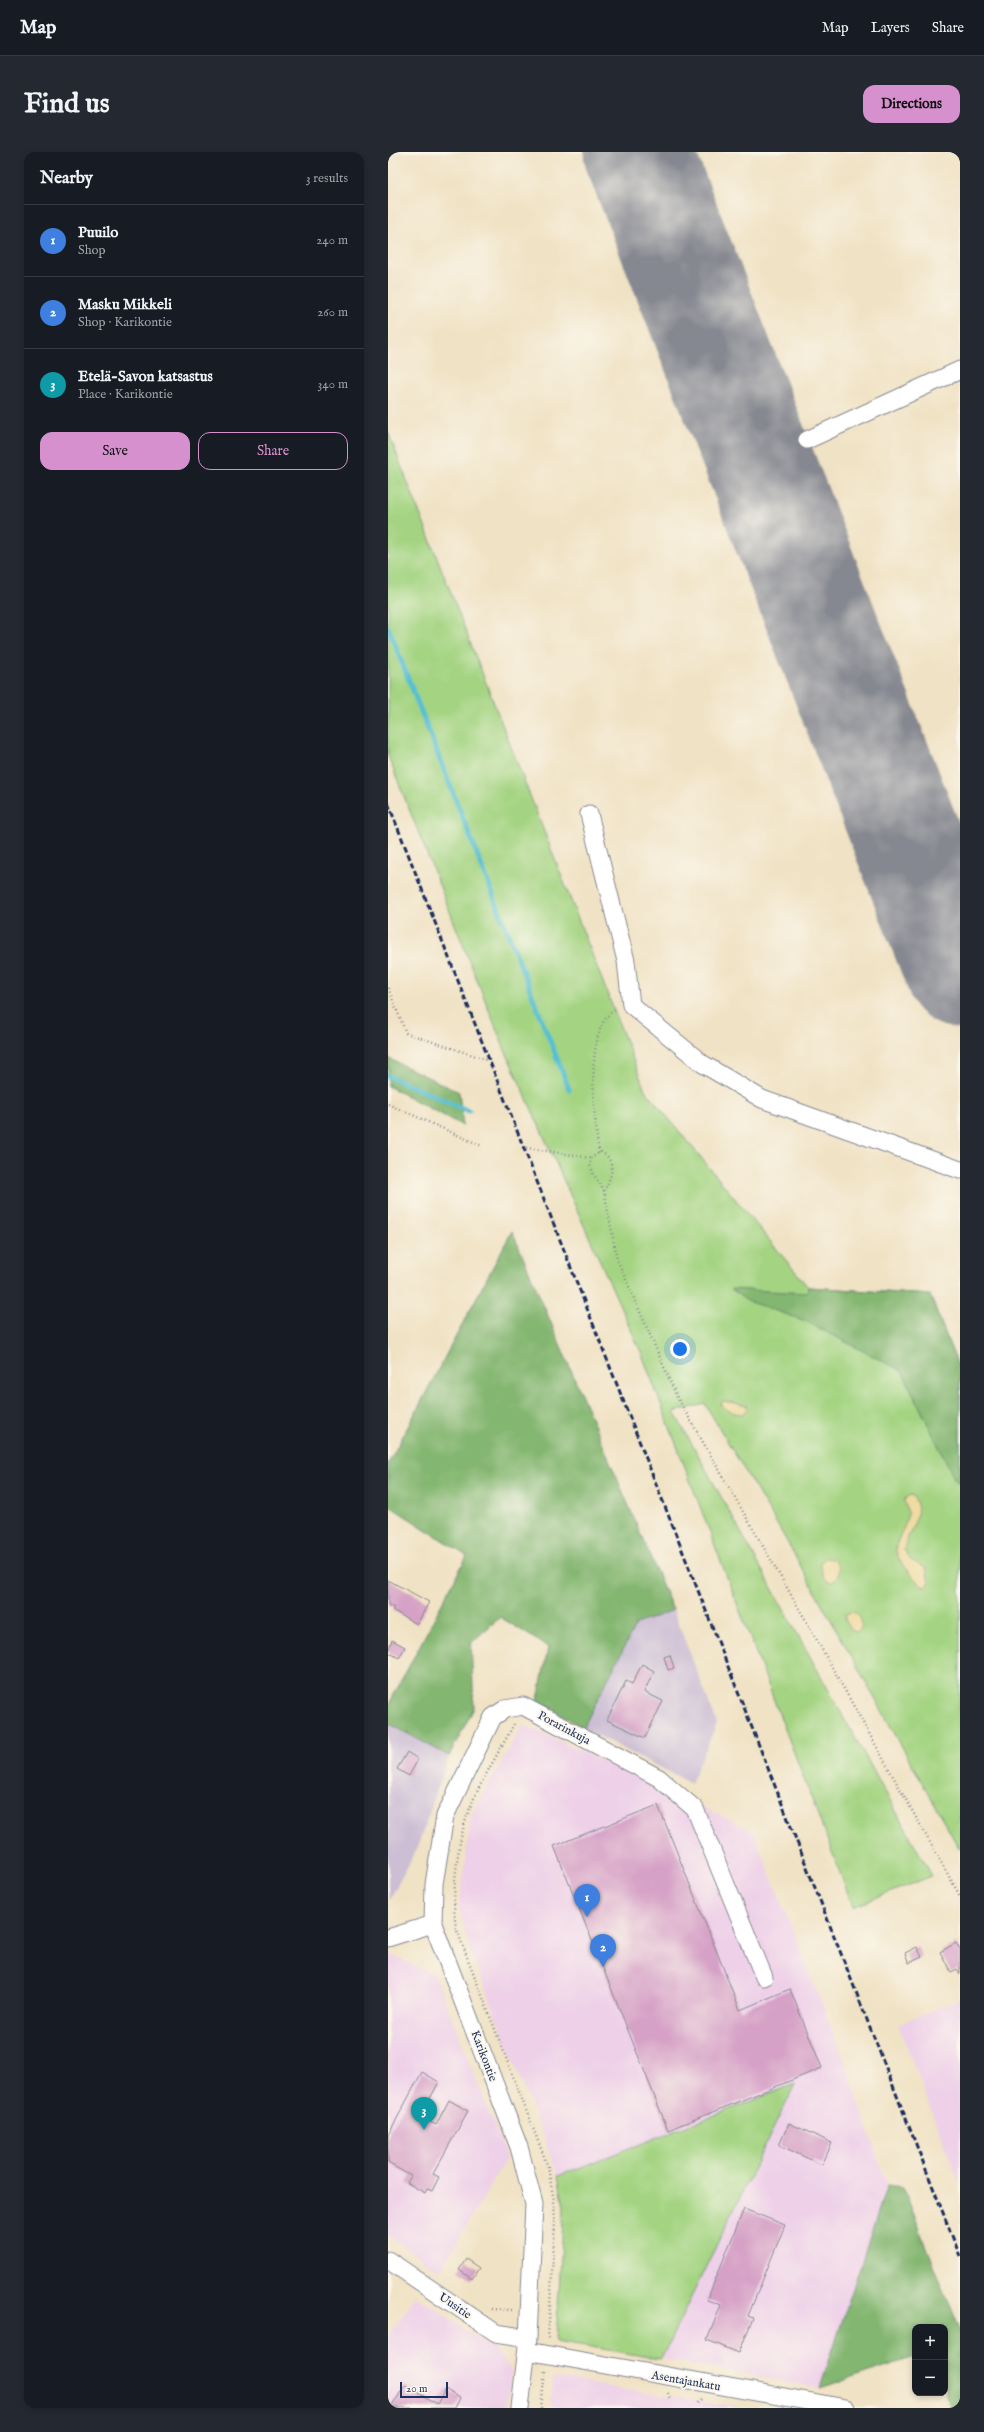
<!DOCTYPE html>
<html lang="en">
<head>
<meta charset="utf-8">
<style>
  body { margin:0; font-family:"IM FELL English",serif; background:#242831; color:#f1f3f6 }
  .controls { position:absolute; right:12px; bottom:12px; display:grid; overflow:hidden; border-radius:8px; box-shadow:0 2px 6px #0003 }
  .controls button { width:36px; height:36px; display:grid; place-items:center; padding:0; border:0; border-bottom:1px solid #363941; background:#171b24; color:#f1f3f6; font:20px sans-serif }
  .scale { position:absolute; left:12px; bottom:10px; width:48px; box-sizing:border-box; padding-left:4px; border:2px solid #1b2f5e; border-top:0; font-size:11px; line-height:14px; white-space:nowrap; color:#1b2f5e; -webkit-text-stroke:3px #fbf7ec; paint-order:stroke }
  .you { position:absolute; left:292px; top:1197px; width:14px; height:14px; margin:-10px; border:3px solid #fff; border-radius:50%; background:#1a73e8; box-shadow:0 0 0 6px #1a73e833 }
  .badge { display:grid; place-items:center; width:26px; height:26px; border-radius:50%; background:#d690ce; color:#fff; font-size:13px; font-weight:700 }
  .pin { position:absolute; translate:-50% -33px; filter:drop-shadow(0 1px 2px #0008) }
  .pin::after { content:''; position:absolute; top:21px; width:14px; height:12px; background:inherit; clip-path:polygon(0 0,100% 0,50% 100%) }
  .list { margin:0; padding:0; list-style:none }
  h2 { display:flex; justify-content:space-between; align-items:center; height:52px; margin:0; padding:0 16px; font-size:17px }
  h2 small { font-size:13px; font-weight:400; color:#9ea1a6 }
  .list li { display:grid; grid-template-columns:26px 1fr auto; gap:12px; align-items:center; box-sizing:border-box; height:72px; padding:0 16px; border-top:1px solid #363941 }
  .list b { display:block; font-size:15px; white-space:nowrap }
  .list p { margin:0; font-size:13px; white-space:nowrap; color:#9ea1a6 }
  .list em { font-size:13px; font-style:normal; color:#9ea1a6 }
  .actions { display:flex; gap:8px; padding:12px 16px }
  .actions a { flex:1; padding:9px 0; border:1px solid #d690ce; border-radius:12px; text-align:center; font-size:14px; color:#d690ce }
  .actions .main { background:#d690ce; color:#111 }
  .map { position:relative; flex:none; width:572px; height:2256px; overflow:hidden; border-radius:12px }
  header { display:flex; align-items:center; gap:24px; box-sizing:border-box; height:56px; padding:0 20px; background:#171b24; border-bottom:1px solid #363941 }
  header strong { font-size:19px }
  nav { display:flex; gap:22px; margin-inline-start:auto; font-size:14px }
  .intro { display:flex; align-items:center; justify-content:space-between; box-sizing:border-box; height:96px; padding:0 24px }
  h1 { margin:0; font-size:28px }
  .button { padding:10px 18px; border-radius:12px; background:#d690ce; color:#111; font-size:14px; font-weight:700 }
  main { display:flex; gap:24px; padding:0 24px }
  aside { flex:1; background:#171b24; border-radius:12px; box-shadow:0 2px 6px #0003 }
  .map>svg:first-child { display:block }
  .built { fill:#eed0e8 }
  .industrial { fill:#ccbed4 }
  .green { fill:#a4d482; stroke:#608270 }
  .forest { fill:#83b670; stroke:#4f7267 }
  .sand { fill:#eeda9e; stroke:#84847e }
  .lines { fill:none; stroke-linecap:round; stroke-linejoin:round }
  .stream { stroke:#56bfd2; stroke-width:5 }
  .runway { stroke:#868891; stroke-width:109 }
  .building { fill:#d6a1c6 }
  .minor-casing { stroke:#868891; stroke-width:19 }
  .path { stroke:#868891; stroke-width:2.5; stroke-dasharray:1 3; stroke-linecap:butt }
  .minor { stroke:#fff; stroke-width:17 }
  .rail { stroke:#1b2f5e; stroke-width:3; stroke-dasharray:6 3; stroke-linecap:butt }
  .labels { text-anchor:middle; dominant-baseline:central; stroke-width:4; stroke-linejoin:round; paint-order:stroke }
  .street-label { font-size:12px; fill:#1b2f5e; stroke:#fbf7ec }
</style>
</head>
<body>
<header>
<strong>Map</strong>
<nav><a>Map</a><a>Layers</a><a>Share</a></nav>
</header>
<div class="intro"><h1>Find us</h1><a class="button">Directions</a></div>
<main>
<aside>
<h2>Nearby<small>3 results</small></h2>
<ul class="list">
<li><span class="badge" style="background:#3f7fe0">1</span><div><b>Puuilo</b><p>Shop</p></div><em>240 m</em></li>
<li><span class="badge" style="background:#3f7fe0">2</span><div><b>Masku Mikkeli</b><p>Shop · Karikontie</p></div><em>260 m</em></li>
<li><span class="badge" style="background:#0f9aa8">3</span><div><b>Etelä-Savon katsastus</b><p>Place · Karikontie</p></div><em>340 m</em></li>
</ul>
<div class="actions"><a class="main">Save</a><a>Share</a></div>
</aside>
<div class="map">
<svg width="572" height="2256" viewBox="0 0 572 2256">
  <rect width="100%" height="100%" fill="#fbf7ec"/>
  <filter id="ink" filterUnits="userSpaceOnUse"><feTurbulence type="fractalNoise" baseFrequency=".025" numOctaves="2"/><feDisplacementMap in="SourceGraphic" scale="8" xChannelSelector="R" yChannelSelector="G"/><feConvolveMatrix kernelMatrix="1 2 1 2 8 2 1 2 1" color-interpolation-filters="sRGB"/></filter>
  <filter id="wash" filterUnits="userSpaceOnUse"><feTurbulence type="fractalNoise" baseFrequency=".012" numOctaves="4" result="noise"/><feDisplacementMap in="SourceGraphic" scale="16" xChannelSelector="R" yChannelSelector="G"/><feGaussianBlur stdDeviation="0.9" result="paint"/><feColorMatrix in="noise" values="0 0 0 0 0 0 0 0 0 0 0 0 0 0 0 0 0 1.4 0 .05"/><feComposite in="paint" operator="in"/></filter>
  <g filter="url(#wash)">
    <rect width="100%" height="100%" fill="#f0e2c4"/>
    <path class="built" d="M 135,1572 L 365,1679 L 458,1912 L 499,2033 L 432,2236 L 273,2207 L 406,1932 L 170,2024 L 81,1795 L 71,1757 L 83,1663 Z
      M 1,1802 L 47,1823 L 119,2005 L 52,2119 L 0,2084 Z
      M 572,1847 L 572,2032 L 510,1872 Z
      M 28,2143 L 109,2200 L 124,2221 L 117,2256 L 0,2256 L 0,2185 Z
      M 165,2226 L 353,2256 L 163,2256 Z"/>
    <path class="industrial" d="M 285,1458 L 329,1571 L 303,1631 L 195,1576 L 248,1472 Z
      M 0,1571 L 61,1604 L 28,1699 L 0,1750 Z"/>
    <path class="green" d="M 0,280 L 257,938 L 420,1135 L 542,1143 L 572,1219 L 572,1698 L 393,1379 L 317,1252 L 286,1260 L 544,1724 L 465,1755 L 253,1200 L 116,896 L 0,604 Z
      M 407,1932 L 273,2207 L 168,2189 L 176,2054 L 170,2024 Z"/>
    <path class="forest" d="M 0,906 L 71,940 L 75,974 L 0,934 Z
      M 124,1079 L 285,1458 L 248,1472 L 195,1576 L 150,1548 L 160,1495 L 112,1465 L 83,1491 L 86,1556 L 61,1604 L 0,1571 L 0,1554 L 79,1404 L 0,1353 L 0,1312 Z
      M 420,1135 L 542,1143 L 572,1219 L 572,1331 L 567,1328 L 514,1219 L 415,1168 L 359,1149 L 343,1137 L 419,1141 Z
      M 499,2033 L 515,2035 L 572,2178 L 572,2256 L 563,2256 L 557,2241 L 557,2175 L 527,2175 L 527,2205 L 432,2236 Z"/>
    <path class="sand" d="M 335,1249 L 358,1253 L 360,1257 L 354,1262 C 347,1262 337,1258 333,1252 Z
      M 524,1343 C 539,1360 519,1380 516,1397 L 521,1407 L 538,1416 L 541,1431 L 538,1435 C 532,1434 528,1428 523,1423 C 495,1392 514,1392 520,1361 L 516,1348 L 520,1344 Z
      M 437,1406 L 445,1407 C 452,1414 453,1425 444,1430 C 434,1429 433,1419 433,1411 Z
      M 463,1460 C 471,1461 475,1468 473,1476 L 469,1480 L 465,1479 L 457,1468 L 458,1462 Z"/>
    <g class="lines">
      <path class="stream" d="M 0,475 L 181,937
        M 0,924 L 81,959"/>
      <path class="runway" d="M 250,0 L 572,822"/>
    </g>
    <g id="blocks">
      <path class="building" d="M 0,1428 L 41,1450 L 29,1472 L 4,1458 L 6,1456 L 0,1453 Z
        M 4,1488 L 17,1495 L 11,1506 L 0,1500 Z
        M 282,1503 L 286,1516 L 280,1518 L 276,1505 Z
        M 254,1512 L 266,1519 L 256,1540 L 275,1549 L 257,1586 L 219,1568 L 238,1529 L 244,1532 Z
        M 19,1600 L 30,1607 L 21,1624 L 9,1617 Z
        M 270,1653 L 352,1858 L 402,1837 L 434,1916 L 280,1978 L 166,1694 Z
        M 568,1791 L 572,1797 L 572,1822 L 569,1817 L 563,1820 L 552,1800 Z
        M 529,1795 L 534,1805 L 521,1811 L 517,1801 Z
        M 34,1920 L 51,1930 L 32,1965 L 48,1973 L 61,1948 L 80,1959 L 45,2022 L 51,2025 L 44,2039 L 39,2037 L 37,2041 L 19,2031 L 23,2024 L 0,2011 L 0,1983 Z
        M 401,1971 L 444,1991 L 434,2013 L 391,1993 Z
        M 356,2057 L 397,2073 L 360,2164 L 365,2166 L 351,2201 L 319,2188 L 333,2153 L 319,2148 Z
        M 78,2107 L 91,2116 L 84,2127 L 71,2118 Z
        M 17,2233 L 49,2252 L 58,2237 L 72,2246 L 67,2256 L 3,2256 Z"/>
    </g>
  </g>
  <g filter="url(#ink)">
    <use href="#blocks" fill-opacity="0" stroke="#868891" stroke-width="1"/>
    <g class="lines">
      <g class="minor-casing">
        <path id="minor" d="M 419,288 L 572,218
          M 201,662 L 238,809 L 243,853 L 315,912 L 374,947 L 572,1018
          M 0,1786 L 45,1772
          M 0,2108 L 108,2181 L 140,2186
          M 139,2199 L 458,2256
          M 132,2256 L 140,2186 L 146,2052 L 131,1995 L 45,1772 L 46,1732 L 57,1664 L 105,1565 L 117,1557 L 135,1554 L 271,1626 L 307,1657 L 376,1825"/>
      </g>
      <path class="path" d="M 0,836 L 18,881 L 100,908
        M 0,952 L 94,994
        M 134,995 L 203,1006
        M 211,1001 C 207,972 194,870 229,857
        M 216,1039 C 223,1026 230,1009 213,1000 L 203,1006 L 202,1013 L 206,1023 L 216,1039 L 229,1107 L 289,1245 L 417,1467 L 572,1744
        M 126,1572 C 111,1601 89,1634 79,1664 C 69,1692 63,1747 68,1776 L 160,2015 L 166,2049 L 167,2071 L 160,2187
        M 103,2157 L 125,2158
        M 280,2241 L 282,2247
        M 309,2251 L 315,2247
        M 153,2256 L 157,2219"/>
      <use href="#minor" class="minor"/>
      <path class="rail" d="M 0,651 L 572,2104"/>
    </g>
  </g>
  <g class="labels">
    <g class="street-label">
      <text transform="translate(176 1576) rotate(28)">Porarinkuja</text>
      <text transform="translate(96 1904) rotate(69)">Karikontie</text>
      <text transform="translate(67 2154) rotate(34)">Uusitie</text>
      <text transform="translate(298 2229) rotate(10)">Asentajankatu</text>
    </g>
  </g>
</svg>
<div class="controls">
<button>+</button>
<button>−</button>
</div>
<div class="scale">20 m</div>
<div class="you"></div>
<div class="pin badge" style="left:199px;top:1765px;background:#3f7fe0">1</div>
<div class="pin badge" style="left:215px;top:1815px;background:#3f7fe0">2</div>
<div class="pin badge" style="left:36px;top:1978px;background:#0f9aa8">3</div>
</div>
</main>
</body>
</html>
